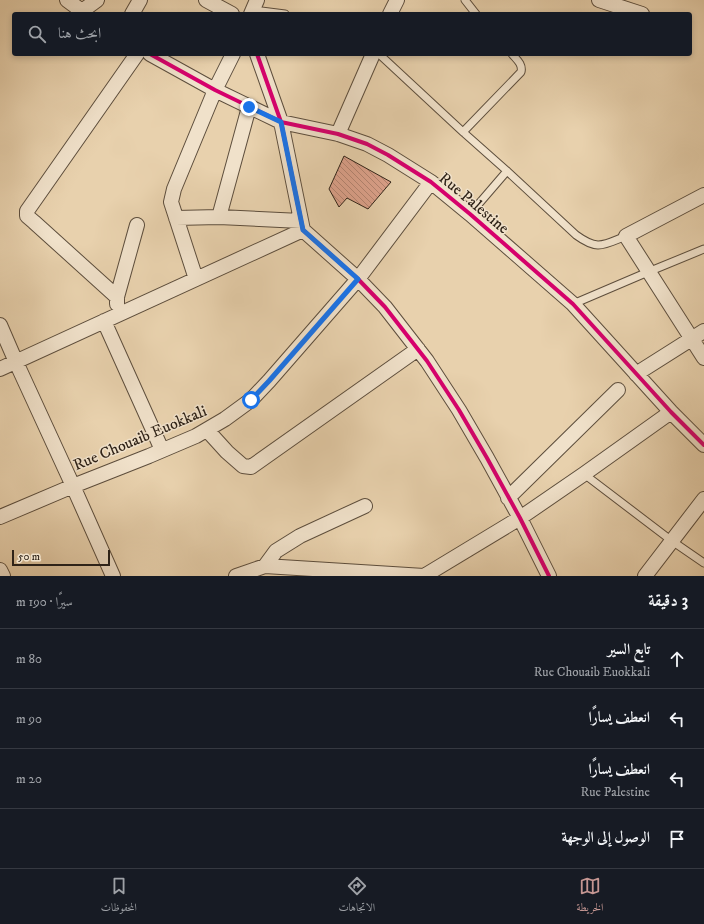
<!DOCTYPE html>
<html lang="ar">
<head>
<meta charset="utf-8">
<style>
  body { margin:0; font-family:"IM FELL DW Pica",Amiri,serif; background:#20242c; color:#f1f3f6; direction:rtl }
  .scale { position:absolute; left:12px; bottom:10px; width:98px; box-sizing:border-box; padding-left:4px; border:2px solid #2f2318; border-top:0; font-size:11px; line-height:14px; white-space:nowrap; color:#2f2318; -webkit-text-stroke:3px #f0e1ca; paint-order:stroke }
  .stop { position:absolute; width:12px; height:12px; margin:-9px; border:3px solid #1a73e8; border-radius:50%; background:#fff }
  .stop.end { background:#1a73e8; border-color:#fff; box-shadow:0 1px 4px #0008 }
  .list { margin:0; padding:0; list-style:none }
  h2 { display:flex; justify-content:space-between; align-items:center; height:52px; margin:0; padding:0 16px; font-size:17px }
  h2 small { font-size:13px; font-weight:400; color:#9ea1a6 }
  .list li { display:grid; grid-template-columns:26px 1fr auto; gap:12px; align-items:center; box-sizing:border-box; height:60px; padding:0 16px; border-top:1px solid #363941 }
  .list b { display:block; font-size:15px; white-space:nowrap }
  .list p { margin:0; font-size:13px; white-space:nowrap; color:#9ea1a6 }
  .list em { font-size:13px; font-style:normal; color:#9ea1a6 }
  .icon { flex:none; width:22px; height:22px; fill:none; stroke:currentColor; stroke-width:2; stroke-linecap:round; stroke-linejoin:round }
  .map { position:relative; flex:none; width:704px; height:576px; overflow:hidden; direction:ltr }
  .search { position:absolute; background:#171b24; box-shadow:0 2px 6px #0003; left:12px; right:12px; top:12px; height:44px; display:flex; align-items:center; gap:10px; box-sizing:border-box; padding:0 14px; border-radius:4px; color:#9ea1a6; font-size:15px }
  .sheet { height:292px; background:#171b24 }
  nav { display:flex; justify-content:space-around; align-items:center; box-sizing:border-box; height:56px; border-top:1px solid #363941; background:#171b24; font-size:11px; color:#9ea1a6 }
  nav a { display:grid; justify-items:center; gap:2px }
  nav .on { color:#c59692 }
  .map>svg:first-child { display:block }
  .building { fill:url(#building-back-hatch); stroke:#2f2318 }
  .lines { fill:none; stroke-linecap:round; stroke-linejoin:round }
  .service-casing { stroke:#5d4e3d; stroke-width:9 }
  .minor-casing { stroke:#5d4e3d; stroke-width:16 }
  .service { stroke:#f0e1ca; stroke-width:7 }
  .minor { stroke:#f0e1ca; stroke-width:14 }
  .cycleway-casing { stroke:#f0e1ca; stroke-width:6 }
  .cycleway { stroke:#d6006c; stroke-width:4 }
  .route { stroke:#1a73e8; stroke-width:5 }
  .labels { text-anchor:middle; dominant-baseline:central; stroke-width:3; stroke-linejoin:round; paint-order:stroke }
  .street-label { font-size:16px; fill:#2f2318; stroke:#f0e1ca }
</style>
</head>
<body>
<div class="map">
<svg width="704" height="576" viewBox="0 0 704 576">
  <defs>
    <pattern id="building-back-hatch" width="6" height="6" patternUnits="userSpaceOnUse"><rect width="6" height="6" fill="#dda28c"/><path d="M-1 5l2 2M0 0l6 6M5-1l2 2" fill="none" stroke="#b48471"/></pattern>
  </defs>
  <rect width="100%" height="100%" fill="#e8d1ad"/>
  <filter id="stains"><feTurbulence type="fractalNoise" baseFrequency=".005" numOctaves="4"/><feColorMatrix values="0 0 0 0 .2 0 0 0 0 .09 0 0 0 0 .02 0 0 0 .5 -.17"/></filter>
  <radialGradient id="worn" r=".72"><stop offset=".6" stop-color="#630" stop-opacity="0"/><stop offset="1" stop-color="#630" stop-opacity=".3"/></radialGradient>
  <path class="building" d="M 344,156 L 391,182 L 368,209 L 347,198 L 339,207 L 329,189 Z"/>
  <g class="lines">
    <g class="service-casing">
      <path id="service" d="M 465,0 L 476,14
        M 253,10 L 285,14
        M 379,54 L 463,132 L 507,171 L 576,235 C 598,251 603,245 626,236
        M 463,132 L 521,72 C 523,64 516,59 512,54
        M 470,214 L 507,171
        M 573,304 L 648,272 L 704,249
        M 584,474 L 672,541 L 704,563"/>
    </g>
    <g class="minor-casing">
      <path id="minor" d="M 67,0 L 86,14
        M 206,0 L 232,14
        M 599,0 L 642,14
        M 82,11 L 97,0
        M 132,14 L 140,0
        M 251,14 L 257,0
        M 390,14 L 397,0
        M 150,54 L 215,90 L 281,122 L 338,134 L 367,144 L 388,155 L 431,182 L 470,214 L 573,304 L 671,412 L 704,445
        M 257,54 L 281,122 L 303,230 L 358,279 L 385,307 L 427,361 L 459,410 L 487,458 L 520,518 L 549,576
        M 338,134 L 373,54
        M 704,195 L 626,236 L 704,358
        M 219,217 L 249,107
        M 176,218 L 219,217 L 301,221
        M 196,279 L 171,202 L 174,189 L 215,90 L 233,54
        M 117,297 L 34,222 L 27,216 L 27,211 L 137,54
        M 117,304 L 117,297 L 137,225
        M 104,321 L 162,450
        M 0,325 L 16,362 L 73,486 L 113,576
        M 0,369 L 303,230
        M 636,374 L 704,331
        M 207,430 L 227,452 L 243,466 L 251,467 L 418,349
        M 508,498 L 618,390
        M 0,517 L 73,486 L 149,456 L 196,436 L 225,419 L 251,400 L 269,381 L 358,279 L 431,182
        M 265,566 L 276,551 L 300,536 L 365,506
        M 0,570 L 3,576
        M 236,576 L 265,566 L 424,576 L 520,518 L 584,474 L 671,412
        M 645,576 L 704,499"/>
    </g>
    <use href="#service" class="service"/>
    <use href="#minor" class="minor"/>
    <g class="cycleway-casing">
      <path id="cycleway" d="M 150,54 L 215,90 L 281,122 L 338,134 L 367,144 L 388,155 L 431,182 L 470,214 L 573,304 L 671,412 L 704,445
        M 257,54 L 281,122 L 303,230 L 358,279 L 385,307 L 427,361 L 459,410 L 487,458 L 520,518 L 549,576"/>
    </g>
    <use href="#cycleway" class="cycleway"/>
  </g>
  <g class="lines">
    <path class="route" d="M 249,107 L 281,122 L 303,230 L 358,279 L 269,381 L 251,400"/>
  </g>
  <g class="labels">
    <g class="street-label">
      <text transform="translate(474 203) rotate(40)">Rue Palestine</text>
      <text transform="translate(140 438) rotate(-23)">Rue Chouaib Euokkali</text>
    </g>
  </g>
  <rect width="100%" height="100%" filter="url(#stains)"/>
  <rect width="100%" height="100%" fill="url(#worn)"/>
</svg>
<div class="scale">50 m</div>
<div class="stop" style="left:251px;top:400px"></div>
<div class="stop end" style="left:249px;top:107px"></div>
<div class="search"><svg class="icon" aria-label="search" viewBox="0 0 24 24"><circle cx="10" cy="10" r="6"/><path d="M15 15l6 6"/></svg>ابحث هنا</div>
</div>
<section class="sheet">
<h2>3 دقيقة<small>سيرًا · 190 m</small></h2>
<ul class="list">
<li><svg class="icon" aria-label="ahead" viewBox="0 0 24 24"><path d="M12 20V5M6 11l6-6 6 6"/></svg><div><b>تابع السير</b><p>Rue Chouaib Euokkali</p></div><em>80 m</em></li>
<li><svg class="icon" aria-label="left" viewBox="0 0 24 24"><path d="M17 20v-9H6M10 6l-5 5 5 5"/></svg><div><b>انعطف يسارًا</b></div><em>90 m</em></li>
<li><svg class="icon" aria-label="left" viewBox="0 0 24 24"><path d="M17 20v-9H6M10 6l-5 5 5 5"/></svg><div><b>انعطف يسارًا</b><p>Rue Palestine</p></div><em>20 m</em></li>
<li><svg class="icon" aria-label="arrive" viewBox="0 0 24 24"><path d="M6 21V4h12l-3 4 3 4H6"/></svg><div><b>الوصول إلى الوجهة</b></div></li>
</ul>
</section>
<nav>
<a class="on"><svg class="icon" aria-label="map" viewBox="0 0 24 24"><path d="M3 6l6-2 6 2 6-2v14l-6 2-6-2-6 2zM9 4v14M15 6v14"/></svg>الخريطة</a>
<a><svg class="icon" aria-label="directions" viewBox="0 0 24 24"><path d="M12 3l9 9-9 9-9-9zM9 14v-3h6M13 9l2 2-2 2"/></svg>الاتجاهات</a>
<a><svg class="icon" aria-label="saved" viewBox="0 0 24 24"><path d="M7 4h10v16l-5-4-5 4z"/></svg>المحفوظات</a>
</nav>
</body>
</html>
